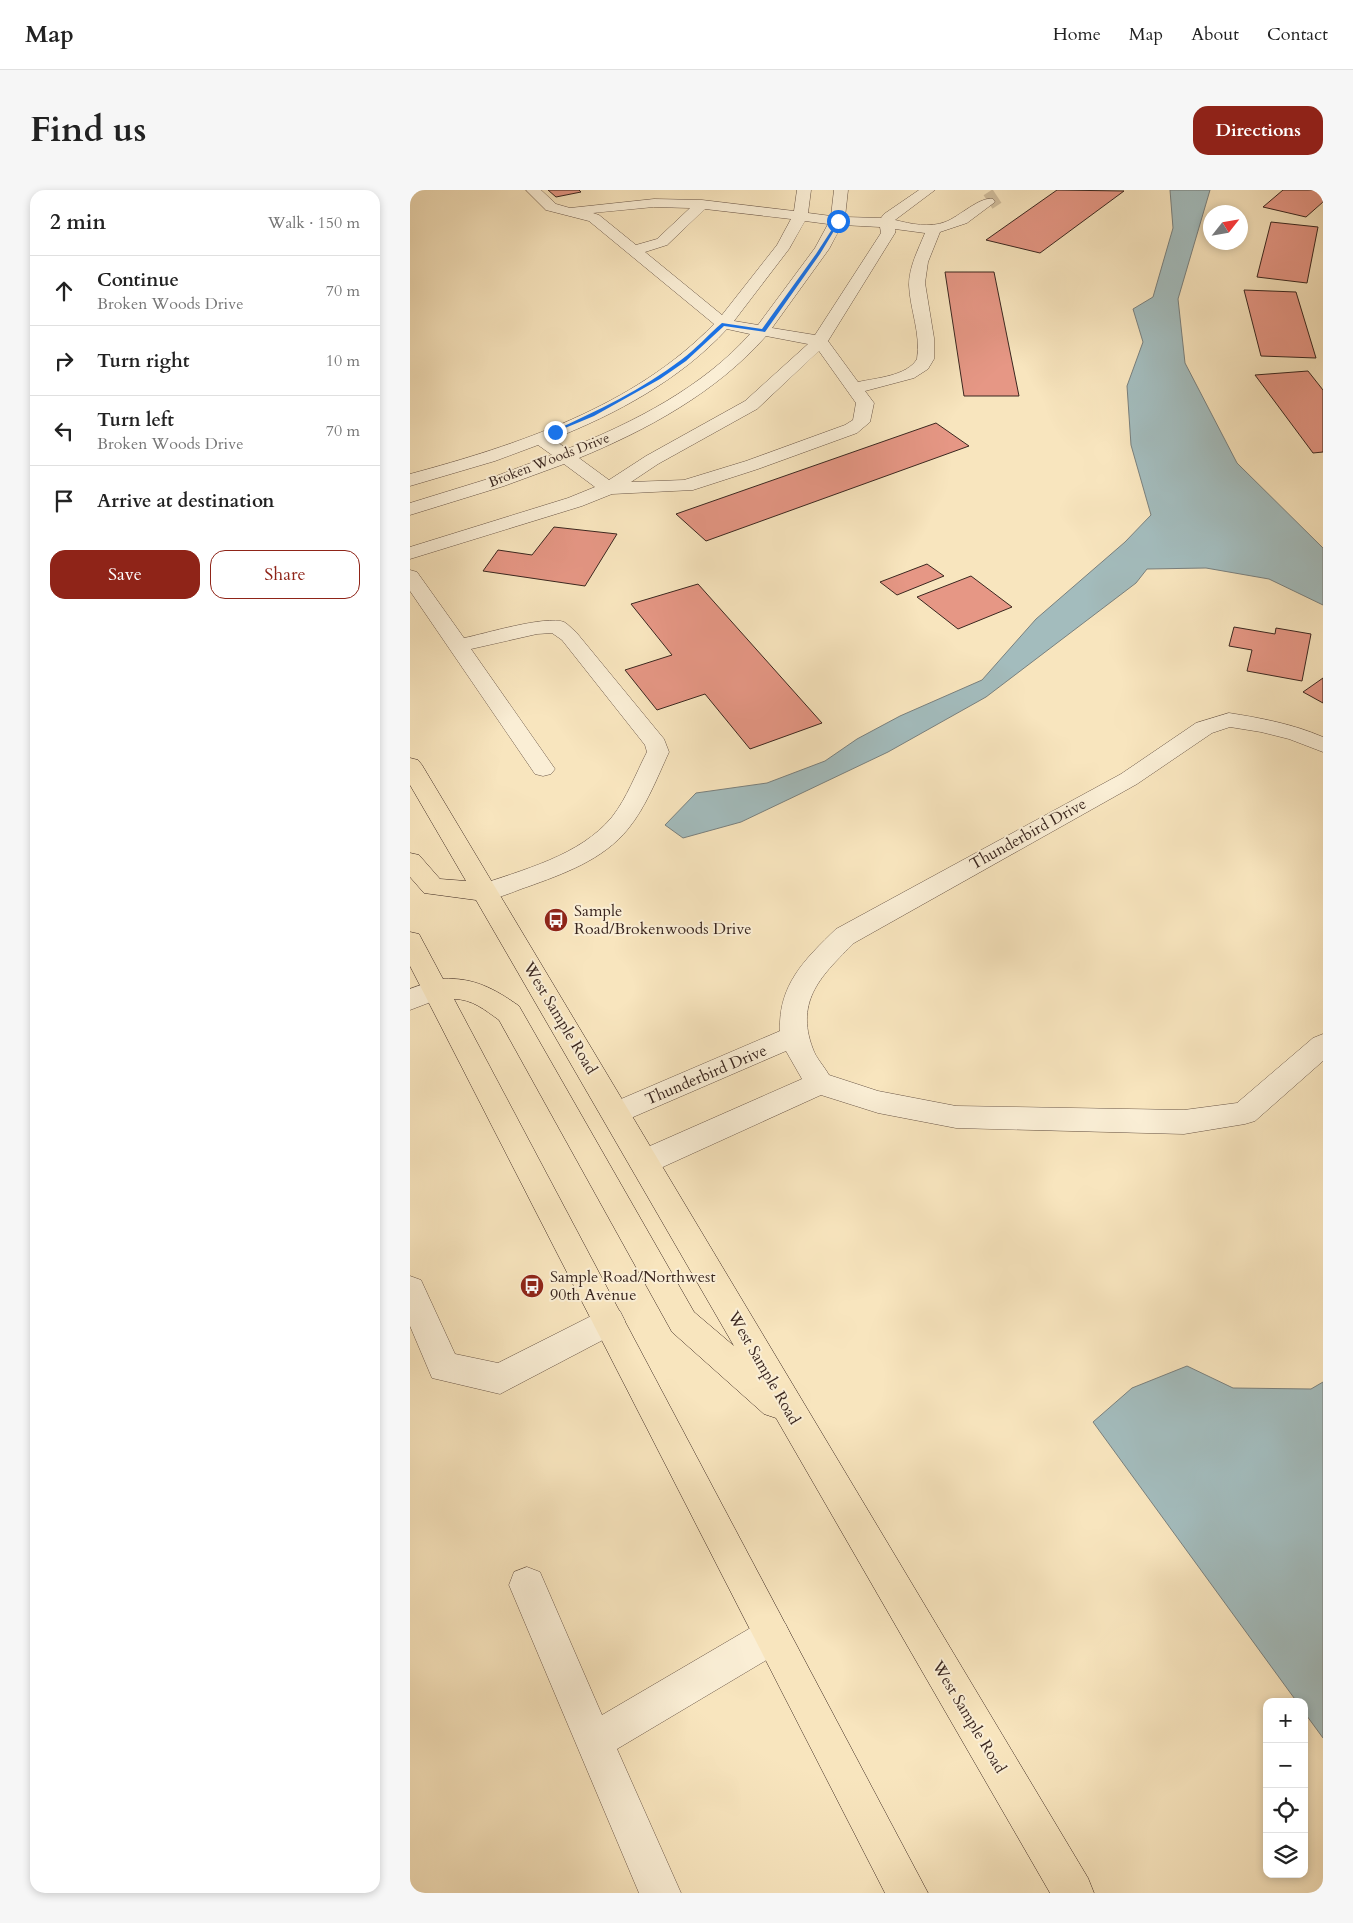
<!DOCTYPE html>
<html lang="en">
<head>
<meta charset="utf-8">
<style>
  body { margin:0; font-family:Cardo,serif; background:#f6f6f6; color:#222 }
  .controls { position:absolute; right:15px; bottom:15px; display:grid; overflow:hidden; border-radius:10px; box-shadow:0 2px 8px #0003 }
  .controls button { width:45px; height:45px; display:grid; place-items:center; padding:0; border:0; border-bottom:1px solid #e0e0e0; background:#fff; color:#222; font:25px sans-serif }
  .compass { position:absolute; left:793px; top:15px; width:45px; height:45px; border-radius:50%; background:#fff; box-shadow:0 2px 8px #0003; rotate:59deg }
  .stop { position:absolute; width:15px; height:15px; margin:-11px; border:4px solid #1a73e8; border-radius:50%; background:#fff }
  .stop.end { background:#1a73e8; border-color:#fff; box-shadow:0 1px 5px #0008 }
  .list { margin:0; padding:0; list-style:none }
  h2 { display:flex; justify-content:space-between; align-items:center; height:65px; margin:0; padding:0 20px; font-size:21px }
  h2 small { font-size:16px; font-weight:400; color:#767676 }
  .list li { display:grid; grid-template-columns:32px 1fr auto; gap:15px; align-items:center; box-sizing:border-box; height:70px; padding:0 20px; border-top:1px solid #e0e0e0 }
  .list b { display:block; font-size:19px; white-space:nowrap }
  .list p { margin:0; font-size:16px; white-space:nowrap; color:#767676 }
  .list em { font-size:16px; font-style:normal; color:#767676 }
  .actions { display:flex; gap:10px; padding:15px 20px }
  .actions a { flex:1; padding:11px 0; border:1px solid #8f2418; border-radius:15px; text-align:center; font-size:18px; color:#8f2418 }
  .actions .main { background:#8f2418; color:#fff }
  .icon { flex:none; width:28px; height:28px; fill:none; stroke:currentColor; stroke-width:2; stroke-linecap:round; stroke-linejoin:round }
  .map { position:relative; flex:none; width:913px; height:1703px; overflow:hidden; border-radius:15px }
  header { display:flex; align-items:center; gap:30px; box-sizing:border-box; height:70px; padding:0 25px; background:#fff; border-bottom:1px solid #e0e0e0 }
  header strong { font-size:24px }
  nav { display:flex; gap:28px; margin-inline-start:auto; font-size:18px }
  .intro { display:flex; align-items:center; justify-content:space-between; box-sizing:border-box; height:120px; padding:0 30px }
  h1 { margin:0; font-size:35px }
  .button { padding:12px 22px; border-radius:15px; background:#8f2418; color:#fff; font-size:18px; font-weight:700 }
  main { display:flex; gap:30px; padding:0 30px }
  aside { flex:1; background:#fff; border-radius:15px; box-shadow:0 2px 8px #0003 }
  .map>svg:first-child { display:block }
  .water { fill:#a3bcbd; stroke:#79807e }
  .building { fill:#e69785; stroke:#3a261f }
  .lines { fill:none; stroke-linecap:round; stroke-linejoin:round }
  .minor-tunnel { stroke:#d2bf9e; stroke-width:16; stroke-dasharray:16 8; stroke-linecap:butt }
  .minor-casing { stroke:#6a5647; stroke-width:1 }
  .major-casing { stroke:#3a261f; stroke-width:1 }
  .minor { fill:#faeed5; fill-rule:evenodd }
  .major { fill:#f8e5be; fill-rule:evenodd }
  .route { fill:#1a73e8 }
  .labels { text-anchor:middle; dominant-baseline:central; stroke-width:4; stroke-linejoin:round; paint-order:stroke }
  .far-street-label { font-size:14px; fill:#3a261f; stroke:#faeed5 }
  .street-label { font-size:16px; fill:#3a261f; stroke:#faeed5 }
  .poi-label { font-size:16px; fill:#3a261f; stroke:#faeed5; text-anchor:start }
</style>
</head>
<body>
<header>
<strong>Map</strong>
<nav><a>Home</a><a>Map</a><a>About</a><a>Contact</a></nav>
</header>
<div class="intro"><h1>Find us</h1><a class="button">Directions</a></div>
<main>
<aside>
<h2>2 min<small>Walk · 150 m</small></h2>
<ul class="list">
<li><svg class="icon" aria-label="ahead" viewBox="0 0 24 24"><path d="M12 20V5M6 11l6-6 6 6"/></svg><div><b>Continue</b><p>Broken Woods Drive</p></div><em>70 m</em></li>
<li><svg class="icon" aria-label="right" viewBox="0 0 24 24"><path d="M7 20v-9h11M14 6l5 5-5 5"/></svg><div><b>Turn right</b></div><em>10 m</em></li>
<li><svg class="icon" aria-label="left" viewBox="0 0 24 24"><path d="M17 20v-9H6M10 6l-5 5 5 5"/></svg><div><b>Turn left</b><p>Broken Woods Drive</p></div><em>70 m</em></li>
<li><svg class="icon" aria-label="arrive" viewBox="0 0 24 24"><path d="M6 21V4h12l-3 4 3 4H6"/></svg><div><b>Arrive at destination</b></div></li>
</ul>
<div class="actions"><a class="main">Save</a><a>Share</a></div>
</aside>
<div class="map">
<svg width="913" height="1703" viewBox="0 0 913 1703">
  <rect width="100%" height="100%" fill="#f8e5be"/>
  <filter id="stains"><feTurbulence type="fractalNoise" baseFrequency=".004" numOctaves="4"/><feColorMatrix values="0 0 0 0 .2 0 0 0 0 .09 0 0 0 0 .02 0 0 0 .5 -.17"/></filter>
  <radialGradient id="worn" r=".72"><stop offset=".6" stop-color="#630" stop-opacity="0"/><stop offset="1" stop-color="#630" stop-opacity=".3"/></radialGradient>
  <path class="water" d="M 760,0 L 800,0 L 768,109 L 775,173 L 827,273 L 913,358 L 913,415 L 859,389 L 796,378 L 737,379 L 726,393 L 576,507 L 478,562 L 331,632 L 273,648 L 255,635 L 286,603 L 357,593 L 415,571 L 447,549 L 490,526 L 572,490 L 626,429 L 715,352 L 741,325 L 721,255 L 717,196 L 733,152 L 723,119 L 743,107 L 763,38 Z
    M 777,1176 L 823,1198 L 901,1199 L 913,1192 L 913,1548 L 894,1522 L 894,1512 L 887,1512 L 683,1232 L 722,1198 Z"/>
  <path class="building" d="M 138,0 L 169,0 L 171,2 L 146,7 Z
    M 647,0 L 714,1 L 630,63 L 576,50 Z
    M 873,0 L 913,0 L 913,12 L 896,27 L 853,17 Z
    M 861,32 L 908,37 L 897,93 L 847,87 Z
    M 535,82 L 584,82 L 609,206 L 554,206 Z
    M 834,100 L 886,102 L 906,168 L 851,166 Z
    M 898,181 L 913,200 L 913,262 L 903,263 L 845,185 Z
    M 526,233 L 559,256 L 296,351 L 266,324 Z
    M 144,337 L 207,344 L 175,396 L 73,381 L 88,360 L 122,365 Z
    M 517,374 L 534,386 L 487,405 L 470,392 Z
    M 561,386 L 602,417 L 548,439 L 507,407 Z
    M 288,394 L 412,533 L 340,559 L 295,504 L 247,520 L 215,480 L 262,465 L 221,414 Z
    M 824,437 L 865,444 L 866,438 L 901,444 L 892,491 L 837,481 L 842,460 L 819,456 Z
    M 913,488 L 913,513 L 893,502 Z"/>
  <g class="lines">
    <path class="minor-tunnel" d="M 578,12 L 587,6"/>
    <g class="minor-casing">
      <path id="minor" d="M 116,0 L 131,0 L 146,14 L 160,18 L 244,9 L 292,10 L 384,21 L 387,0 L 401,0 L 398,23 L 421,26 L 424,0 L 438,0 L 435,27 L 471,28 L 474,24 L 509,0 L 525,0 L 485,30 C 501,34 520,38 535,32 C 549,27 570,6 583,9 L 585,12 L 557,33 L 530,42 L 518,72 L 515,93 L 524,148 L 524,169 L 518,179 L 504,188 L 455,201 L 464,213 L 460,232 L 447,243 L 348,279 L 283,300 L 202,304 L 172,316 L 0,369 L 0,357 L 158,308 L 185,297 L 154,274 L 94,296 L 0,325 L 0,313 L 81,288 L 142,265 L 128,255 L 85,271 L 0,296 L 0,284 C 107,255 224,217 304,134 L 179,31 L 136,20 ZM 244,17 L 280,18 L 247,49 L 226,55 L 189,25 L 183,23 ZM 295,19 L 381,29 L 367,55 L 312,125 L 235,62 L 257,55 ZM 395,31 L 418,34 L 405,58 L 348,135 L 324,131 L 379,59 ZM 432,35 L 470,37 L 471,43 L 405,145 L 362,138 L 419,59 ZM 485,39 L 515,43 C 508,60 499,77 499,95 C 500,120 511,143 507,169 C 497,186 466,188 448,192 L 418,151 L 485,43 ZM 317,139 L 340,144 C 293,197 223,233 157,259 L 143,249 C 206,224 270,190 317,139 ZM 356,146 L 398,154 L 335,211 L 236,266 L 199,290 L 169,268 C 237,240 307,202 356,146 ZM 409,161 L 446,213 L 443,230 L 435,235 L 336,271 L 274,290 L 221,292 L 248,274 L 347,219 Z
        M 0,380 L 7,382 L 54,448 C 74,444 136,425 154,432 C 158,434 162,439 166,442 L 254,549 L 259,562 C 247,588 236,617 218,639 C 193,670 153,684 117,697 C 101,702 82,713 66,708 L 62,702 L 66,696 C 112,680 170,666 202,627 C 217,608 226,583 237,562 L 235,555 L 152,450 L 142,443 L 127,444 L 61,459 L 145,579 L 141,584 L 133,586 L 125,584 L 0,401 Z
        M 819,523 C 851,528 883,534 913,547 L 913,562 L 879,549 L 851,542 L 820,537 L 802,543 L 727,594 L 444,753 C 413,784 384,810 403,859 C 406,868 414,876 419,885 L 468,901 L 546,916 L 774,920 L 827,913 L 903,848 L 913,844 L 913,871 L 845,931 L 835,934 L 774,944 L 546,938 L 468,923 L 411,905 L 244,981 L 234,984 L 224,981 L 219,972 L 224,963 L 392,889 L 376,861 L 207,934 L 197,931 L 193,923 L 197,915 L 370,841 C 368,795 395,769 426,739 L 711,584 L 786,533 Z
        M 25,790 L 34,793 L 38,800 L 34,807 L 0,820 L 0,799 Z
        M 0,1086 L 11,1090 L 45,1164 L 88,1173 L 199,1117 L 210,1121 L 215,1131 L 210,1141 L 90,1204 L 22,1188 L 0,1136 Z
        M 117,1377 L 130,1382 L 192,1525 L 349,1433 L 362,1427 L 375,1433 L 381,1446 L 375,1459 L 207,1559 L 271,1703 L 229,1703 L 99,1395 L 104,1382 Z"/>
    </g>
    <g class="major-casing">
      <path id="major" d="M 0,568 L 8,570 L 12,575 L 678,1688 L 684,1703 L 640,1703 L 366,1228 L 354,1224 L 262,1142 L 89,830 C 75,820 62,809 44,809 L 518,1703 L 475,1703 L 0,776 L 0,742 L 9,744 L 33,789 C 63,787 85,799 109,816 L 284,1122 L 324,1156 L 66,710 L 14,703 L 0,687 L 0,663 L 9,665 L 30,689 L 56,691 L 0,595 Z"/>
    </g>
    <use href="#minor" class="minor"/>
    <use href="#major" class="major"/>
  </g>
  <path class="route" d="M 428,30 L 430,31 L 410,64 L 355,142 L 314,136 L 276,171 L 250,189 L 184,226 L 143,243 L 143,241 C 187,221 233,199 271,170 C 286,159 298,145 312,133 L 352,139 L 406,64 Z"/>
  <defs>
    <g id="bus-disc" transform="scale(1.25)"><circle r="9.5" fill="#8f2418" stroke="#faeed5"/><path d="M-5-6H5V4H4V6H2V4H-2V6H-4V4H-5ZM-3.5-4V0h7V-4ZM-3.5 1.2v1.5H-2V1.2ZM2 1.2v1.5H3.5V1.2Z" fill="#fff"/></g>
  </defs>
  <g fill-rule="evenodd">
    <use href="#bus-disc" x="146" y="730"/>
    <use href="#bus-disc" x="122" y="1096"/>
  </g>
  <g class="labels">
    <g class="far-street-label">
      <text transform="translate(139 270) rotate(-21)">Broken Woods Drive</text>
    </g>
    <g class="street-label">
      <text transform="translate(618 644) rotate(-29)">Thunderbird Drive</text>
      <text transform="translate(150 828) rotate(59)">West Sample Road</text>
      <text transform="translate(296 885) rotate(-23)">Thunderbird Drive</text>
      <text transform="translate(354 1178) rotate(60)">West Sample Road</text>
      <text transform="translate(559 1527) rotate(59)">West Sample Road</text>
    </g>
    <g class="poi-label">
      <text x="164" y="721">Sample<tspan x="164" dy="18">Road/Brokenwoods Drive</tspan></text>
      <text x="140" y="1087">Sample Road/Northwest<tspan x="140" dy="18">90th Avenue</tspan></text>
    </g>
  </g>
  <rect width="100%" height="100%" filter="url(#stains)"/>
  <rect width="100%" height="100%" fill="url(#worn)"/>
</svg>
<div class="controls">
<button>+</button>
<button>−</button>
<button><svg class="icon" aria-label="locate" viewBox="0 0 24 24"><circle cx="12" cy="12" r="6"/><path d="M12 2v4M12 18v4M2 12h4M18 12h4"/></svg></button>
<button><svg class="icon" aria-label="layers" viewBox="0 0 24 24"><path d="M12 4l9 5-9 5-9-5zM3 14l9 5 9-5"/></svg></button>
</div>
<svg class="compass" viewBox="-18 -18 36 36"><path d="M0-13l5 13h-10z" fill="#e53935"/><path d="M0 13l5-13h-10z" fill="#767676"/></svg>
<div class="stop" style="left:428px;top:31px"></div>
<div class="stop end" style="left:145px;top:242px"></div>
</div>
</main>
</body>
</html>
